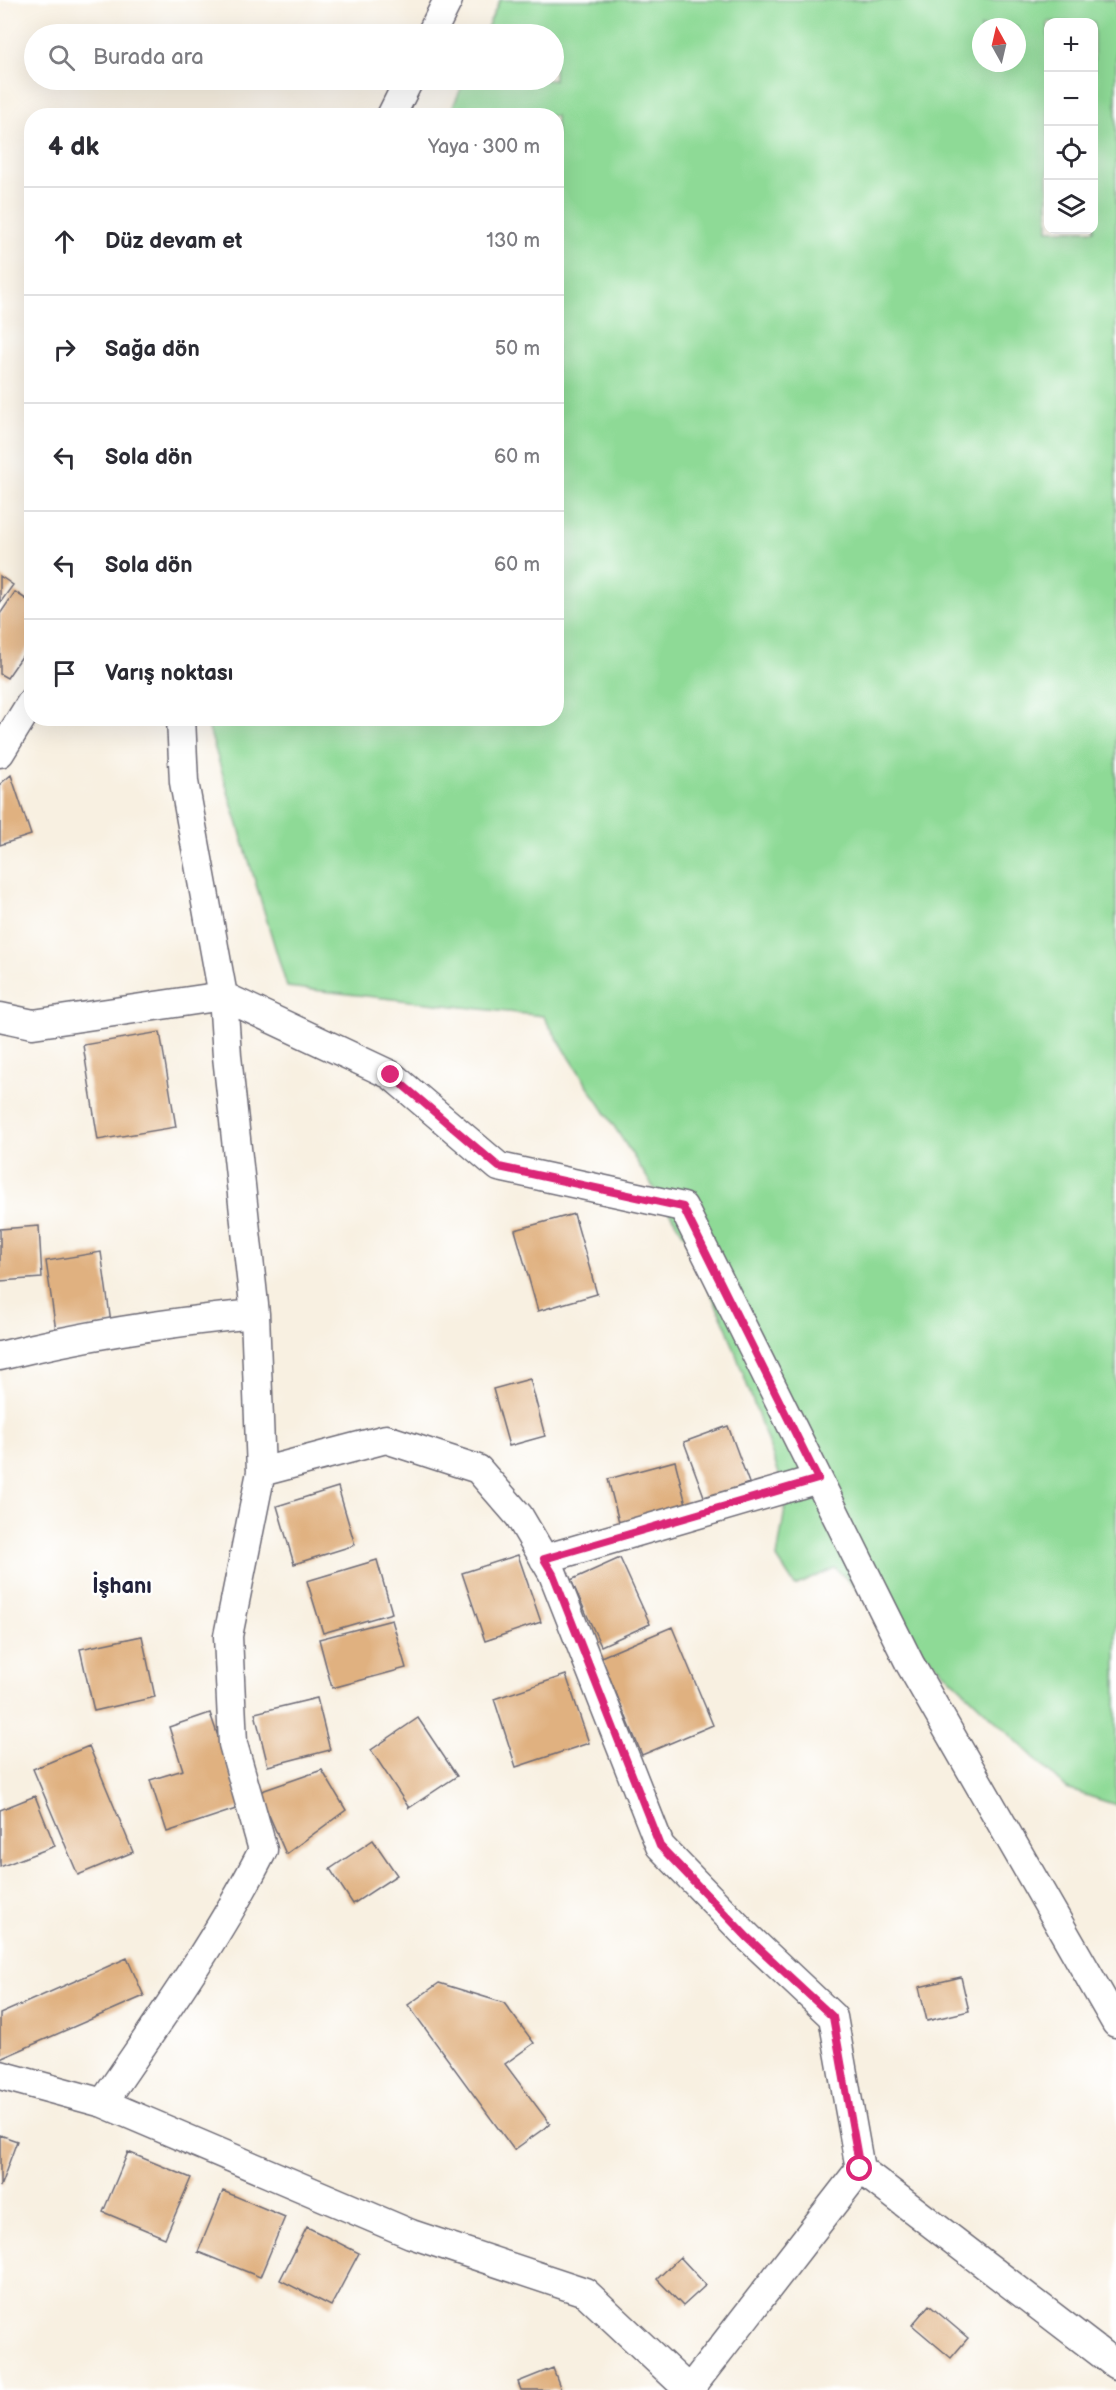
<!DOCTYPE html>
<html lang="tr">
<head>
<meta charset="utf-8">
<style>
  body { margin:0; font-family:"Balsamiq Sans",sans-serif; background:#f2f2f3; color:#2b2b33 }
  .controls { position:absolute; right:18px; top:18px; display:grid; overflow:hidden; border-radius:12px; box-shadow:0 6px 24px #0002 }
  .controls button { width:54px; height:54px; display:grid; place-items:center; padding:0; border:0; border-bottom:2px solid #e1e1e2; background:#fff; color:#2b2b33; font:30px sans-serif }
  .compass { position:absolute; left:972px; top:18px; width:54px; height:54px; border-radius:50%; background:#fff; box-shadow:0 6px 24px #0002; rotate:352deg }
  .stop { position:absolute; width:18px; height:18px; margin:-14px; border:4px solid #db2777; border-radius:50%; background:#fff }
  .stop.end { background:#db2777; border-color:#fff; box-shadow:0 2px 6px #0008 }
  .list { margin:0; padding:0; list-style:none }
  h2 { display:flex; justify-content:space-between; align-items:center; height:78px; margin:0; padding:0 24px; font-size:26px }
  h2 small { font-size:20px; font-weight:400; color:#7c7c81 }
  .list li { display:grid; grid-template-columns:39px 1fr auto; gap:18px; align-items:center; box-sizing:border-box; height:108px; padding:0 24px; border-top:2px solid #e1e1e2 }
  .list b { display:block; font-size:22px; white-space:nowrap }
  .list em { font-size:20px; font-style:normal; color:#7c7c81 }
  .icon { flex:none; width:33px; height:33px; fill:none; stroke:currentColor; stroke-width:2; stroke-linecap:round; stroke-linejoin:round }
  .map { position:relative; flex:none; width:1116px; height:2390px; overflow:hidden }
  .search { position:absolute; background:#fff; box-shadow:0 6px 24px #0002; left:24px; top:24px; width:540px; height:66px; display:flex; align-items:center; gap:15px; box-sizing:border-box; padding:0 21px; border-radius:33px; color:#7c7c81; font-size:22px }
  .panel { position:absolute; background:#fff; box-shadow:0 6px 24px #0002; left:24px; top:108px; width:540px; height:618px; border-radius:24px }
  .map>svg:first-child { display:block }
  .green { fill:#8eda96; stroke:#587e68; stroke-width:1.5; fill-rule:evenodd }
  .building { fill:#e0b180 }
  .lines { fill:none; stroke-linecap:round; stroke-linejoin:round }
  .minor-casing { stroke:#6d6a75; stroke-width:31 }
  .minor { stroke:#fff; stroke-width:28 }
  .route { stroke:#db2777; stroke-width:8 }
  .labels { text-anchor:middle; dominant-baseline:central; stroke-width:5; stroke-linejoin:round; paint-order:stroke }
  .quarter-label { font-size:22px; font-weight:bold; fill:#22223b; stroke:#fff }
</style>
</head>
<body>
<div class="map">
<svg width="1116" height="2390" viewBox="0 0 1116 2390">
  <rect width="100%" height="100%" fill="#fff"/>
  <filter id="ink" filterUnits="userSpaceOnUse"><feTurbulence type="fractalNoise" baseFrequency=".0167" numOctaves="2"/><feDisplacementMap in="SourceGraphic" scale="12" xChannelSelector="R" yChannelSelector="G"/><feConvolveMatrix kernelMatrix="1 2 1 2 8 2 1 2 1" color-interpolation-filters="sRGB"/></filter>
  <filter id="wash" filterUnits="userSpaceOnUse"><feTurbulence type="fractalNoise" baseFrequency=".008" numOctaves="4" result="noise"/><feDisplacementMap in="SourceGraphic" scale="24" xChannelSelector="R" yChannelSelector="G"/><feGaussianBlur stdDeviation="1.35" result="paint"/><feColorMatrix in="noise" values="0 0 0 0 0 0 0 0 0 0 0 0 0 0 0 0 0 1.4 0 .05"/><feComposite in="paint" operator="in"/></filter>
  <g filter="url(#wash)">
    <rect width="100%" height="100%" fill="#f8f0e1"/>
    <path class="green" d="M 500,0 L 1116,0 L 1116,1805 L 1067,1789 L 835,1568 L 795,1586 L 777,1558 L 787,1496 L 727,1329 L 686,1238 L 543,1016 L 287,987 L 206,719 L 556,718 L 556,116 L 449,115 L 465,80 L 554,80 L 554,34 L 484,34 ZM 1048,22 L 1094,22 L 1094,230 L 1048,230 ZM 981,27 L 1017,27 L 1017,63 L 981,63 Z"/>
    <g id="blocks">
      <path class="building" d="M 0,576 L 13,585 L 0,603 Z
        M 15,592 L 32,603 L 32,642 L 7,678 L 0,674 L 0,614 Z
        M 11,775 L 31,835 L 0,845 L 0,784 Z
        M 160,1032 L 176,1127 L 98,1140 L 83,1045 Z
        M 574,1214 L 597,1294 L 538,1311 L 515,1230 Z
        M 39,1226 L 42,1278 L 0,1281 L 0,1229 Z
        M 101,1252 L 111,1323 L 56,1331 L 46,1261 Z
        M 530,1379 L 545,1436 L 509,1446 L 493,1389 Z
        M 728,1426 L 749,1483 L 705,1499 L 684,1442 Z
        M 675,1461 L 687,1508 L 620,1526 L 608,1479 Z
        M 338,1487 L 355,1545 L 294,1564 L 277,1506 Z
        M 518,1555 L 541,1622 L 485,1641 L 462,1573 Z
        M 620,1558 L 650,1624 L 601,1646 L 571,1580 Z
        M 377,1560 L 392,1613 L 323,1633 L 307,1581 Z
        M 392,1620 L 406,1668 L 332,1688 L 319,1639 Z
        M 672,1627 L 713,1725 L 642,1755 L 601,1657 Z
        M 142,1636 L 155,1697 L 94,1711 L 80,1649 Z
        M 566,1675 L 589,1743 L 516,1767 L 494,1699 Z
        M 317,1698 L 330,1750 L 268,1766 L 255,1713 Z
        M 210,1713 L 242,1807 L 167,1832 L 150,1780 L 183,1770 L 169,1727 Z
        M 418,1718 L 457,1776 L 409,1808 L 371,1750 Z
        M 89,1746 L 133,1852 L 78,1875 L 33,1769 Z
        M 322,1770 L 346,1810 L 286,1854 L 259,1792 Z
        M 35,1796 L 55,1846 L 0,1867 L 0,1810 Z
        M 373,1840 L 397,1875 L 353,1904 L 330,1869 Z
        M 127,1958 L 144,1996 L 0,2059 L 0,2014 Z
        M 961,1977 L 969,2011 L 927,2021 L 919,1987 Z
        M 439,1983 L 504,2003 L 534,2043 L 505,2064 L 550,2124 L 514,2150 L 408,2005 Z
        M 0,2135 L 17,2141 L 0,2187 Z
        M 128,2152 L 191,2178 L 165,2238 L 103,2212 Z
        M 223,2191 L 285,2217 L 260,2277 L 198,2252 Z
        M 307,2227 L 359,2253 L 331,2306 L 280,2280 Z
        M 680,2257 L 706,2285 L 683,2306 L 657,2279 Z
        M 929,2305 L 968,2338 L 951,2358 L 912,2325 Z
        M 553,2368 L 561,2390 L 521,2390 L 518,2382 Z"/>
    </g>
  </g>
  <g filter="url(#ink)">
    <use href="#blocks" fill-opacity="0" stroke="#6d6a75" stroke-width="1.5"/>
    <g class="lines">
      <g class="minor-casing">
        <path id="minor" d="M 431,34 L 448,0
          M 391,116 L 409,80
          M 0,753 L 32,701
          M 0,1017 L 33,1024 L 223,996 L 391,1075 L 499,1167 L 683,1207 L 910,1664 L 1116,2023
          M 0,1356 C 84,1335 169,1322 255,1314
          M 261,1472 L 386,1439 L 478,1469 L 519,1516 L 553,1574 L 660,1846 L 748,1937 L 833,2017 L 860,2169 L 689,2390
          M 544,1559 L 818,1479
          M 0,2075 L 103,2103 L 411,2234 L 585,2292 L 689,2390
          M 103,2103 C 159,2020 218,1939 263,1850 L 233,1744 L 228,1636 L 261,1472 L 255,1314 L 227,1056 L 223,996 L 184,782 L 181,718
          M 860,2169 L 1116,2365"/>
      </g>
      <use href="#minor" class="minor"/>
    </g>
  </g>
  <g class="lines" filter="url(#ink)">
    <path class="route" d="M 391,1075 L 499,1167 L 683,1207 L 818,1479 L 544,1559 L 553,1574 L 660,1846 L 747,1937 L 833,2017 L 860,2169"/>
  </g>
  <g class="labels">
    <g class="quarter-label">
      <text x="122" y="1586">İşhanı</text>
    </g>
  </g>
</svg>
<div class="controls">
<button>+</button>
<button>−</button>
<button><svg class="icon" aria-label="locate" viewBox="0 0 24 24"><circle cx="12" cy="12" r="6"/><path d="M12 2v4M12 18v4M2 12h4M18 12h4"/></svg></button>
<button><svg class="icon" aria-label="layers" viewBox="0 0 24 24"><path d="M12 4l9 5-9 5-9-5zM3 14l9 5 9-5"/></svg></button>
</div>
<svg class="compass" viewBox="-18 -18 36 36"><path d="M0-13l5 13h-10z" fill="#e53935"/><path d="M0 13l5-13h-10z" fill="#7c7c81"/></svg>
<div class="stop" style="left:860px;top:2169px"></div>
<div class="stop end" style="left:391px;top:1075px"></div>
<div class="search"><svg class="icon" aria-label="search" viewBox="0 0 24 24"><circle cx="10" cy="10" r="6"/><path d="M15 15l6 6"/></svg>Burada ara</div>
<section class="panel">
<h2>4 dk<small>Yaya · 300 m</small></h2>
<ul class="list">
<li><svg class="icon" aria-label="ahead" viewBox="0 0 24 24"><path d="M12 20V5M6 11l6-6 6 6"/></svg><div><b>Düz devam et</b></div><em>130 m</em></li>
<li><svg class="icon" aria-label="right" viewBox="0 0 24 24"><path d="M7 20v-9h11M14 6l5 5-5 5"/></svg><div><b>Sağa dön</b></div><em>50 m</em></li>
<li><svg class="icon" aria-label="left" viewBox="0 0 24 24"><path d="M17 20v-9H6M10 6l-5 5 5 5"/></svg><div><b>Sola dön</b></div><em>60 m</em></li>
<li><svg class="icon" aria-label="left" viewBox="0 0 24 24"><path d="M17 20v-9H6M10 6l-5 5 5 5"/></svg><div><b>Sola dön</b></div><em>60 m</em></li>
<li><svg class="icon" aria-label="arrive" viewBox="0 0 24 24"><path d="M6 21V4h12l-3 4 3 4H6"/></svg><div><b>Varış noktası</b></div></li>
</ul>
</section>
</div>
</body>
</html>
